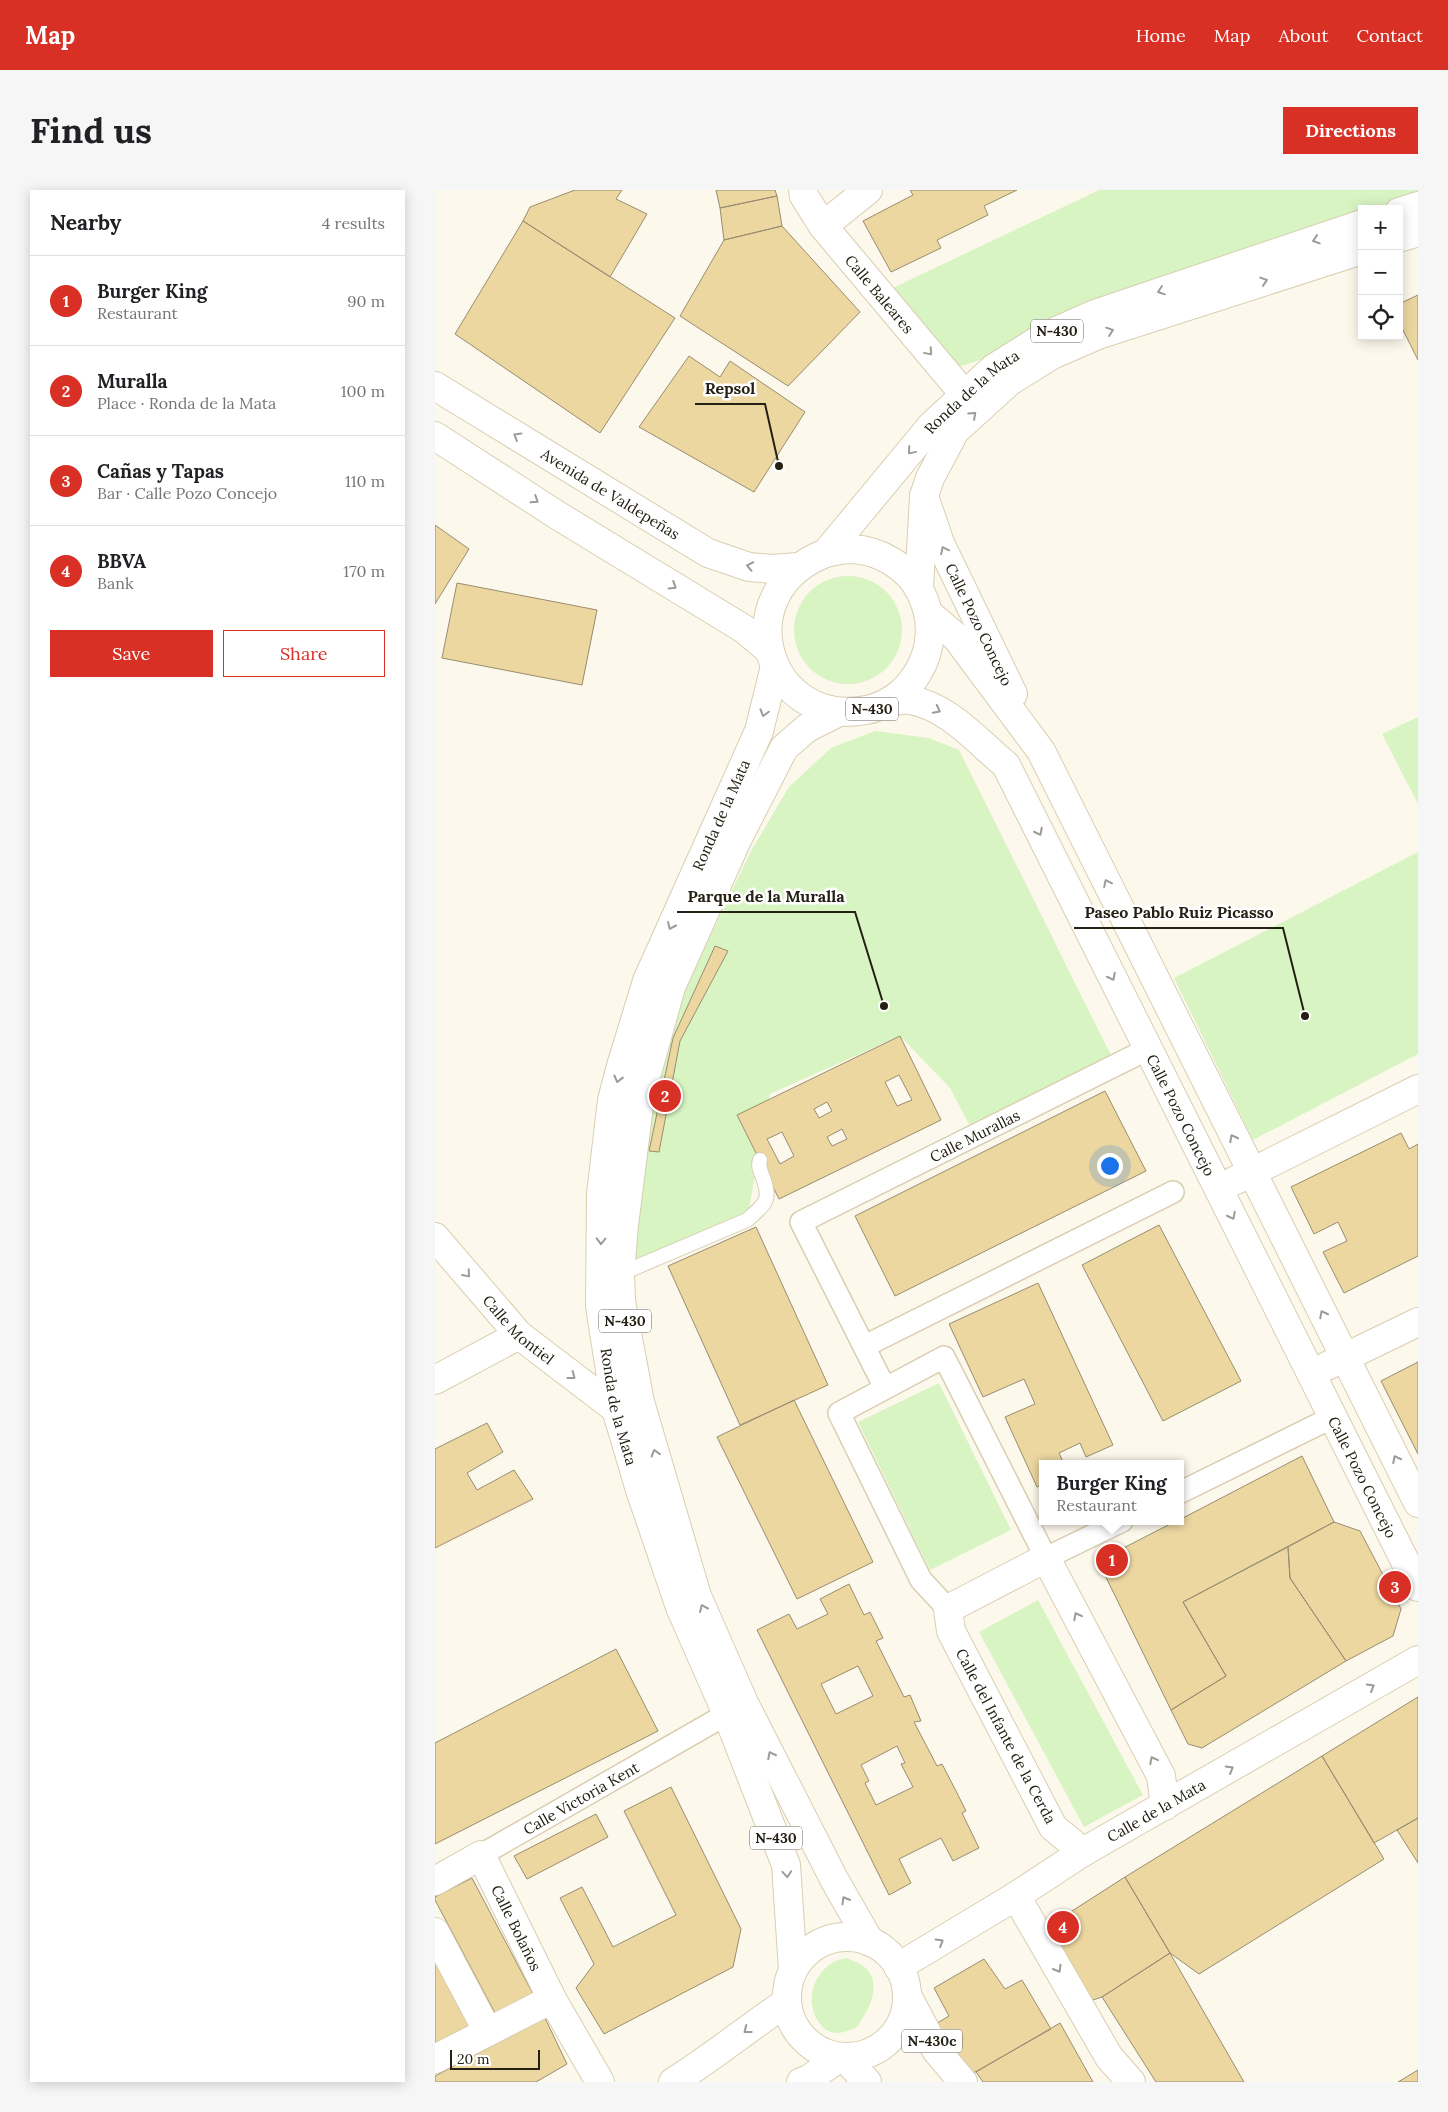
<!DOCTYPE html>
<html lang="en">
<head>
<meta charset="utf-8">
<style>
  body { margin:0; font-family:Lora,serif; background:#f6f6f6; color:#202124 }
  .controls { position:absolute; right:15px; top:15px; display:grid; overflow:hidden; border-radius:0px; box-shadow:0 2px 12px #0003 }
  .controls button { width:45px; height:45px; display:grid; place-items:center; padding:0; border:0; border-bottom:1px solid #e0e0e0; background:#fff; color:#202124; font:25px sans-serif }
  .scale { position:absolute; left:15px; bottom:12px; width:90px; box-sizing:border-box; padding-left:5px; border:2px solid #242014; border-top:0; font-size:14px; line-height:18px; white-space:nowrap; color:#242014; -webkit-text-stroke:4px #fff; paint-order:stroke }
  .you { position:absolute; left:674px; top:975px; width:18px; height:18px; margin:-12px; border:4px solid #fff; border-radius:50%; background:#1a73e8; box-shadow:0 0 0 8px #1a73e833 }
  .badge { display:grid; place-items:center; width:32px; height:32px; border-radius:50%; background:#d93025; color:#fff; font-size:16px; font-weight:700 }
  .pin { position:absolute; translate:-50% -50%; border:2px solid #fff; box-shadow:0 1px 5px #0006 }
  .popup { position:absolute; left:604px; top:1270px; width:145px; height:65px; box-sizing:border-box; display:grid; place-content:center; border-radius:0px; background:#fff; filter:drop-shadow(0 1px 4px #0005); font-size:16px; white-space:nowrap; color:#757577 }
  .popup b { font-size:19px; color:#202124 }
  .popup::after { content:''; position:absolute; left:50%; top:100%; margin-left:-10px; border:10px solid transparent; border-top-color:#fff }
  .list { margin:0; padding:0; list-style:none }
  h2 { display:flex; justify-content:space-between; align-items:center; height:65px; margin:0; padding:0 20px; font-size:21px }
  h2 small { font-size:16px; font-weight:400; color:#757577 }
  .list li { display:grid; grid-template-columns:32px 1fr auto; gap:15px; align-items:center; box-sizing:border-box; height:90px; padding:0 20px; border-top:1px solid #e0e0e0 }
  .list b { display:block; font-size:19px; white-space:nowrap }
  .list p { margin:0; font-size:16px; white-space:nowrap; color:#757577 }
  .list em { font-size:16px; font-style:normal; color:#757577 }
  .actions { display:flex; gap:10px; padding:15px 20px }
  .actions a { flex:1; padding:11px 0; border:1px solid #d93025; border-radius:0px; text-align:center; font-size:18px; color:#d93025 }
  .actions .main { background:#d93025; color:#fff }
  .icon { flex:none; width:28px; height:28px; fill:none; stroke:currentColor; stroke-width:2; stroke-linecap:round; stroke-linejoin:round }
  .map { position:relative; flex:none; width:983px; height:1892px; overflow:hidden; border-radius:0px }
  header { display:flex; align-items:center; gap:30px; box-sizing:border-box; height:70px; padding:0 25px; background:#d93025; color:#fff }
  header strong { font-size:24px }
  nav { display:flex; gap:28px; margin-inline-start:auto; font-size:18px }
  .intro { display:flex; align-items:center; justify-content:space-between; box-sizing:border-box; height:120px; padding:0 30px }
  h1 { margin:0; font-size:35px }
  .button { padding:12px 22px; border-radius:0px; background:#d93025; color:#fff; font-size:18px; font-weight:700 }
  main { display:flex; gap:30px; padding:0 30px }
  aside { flex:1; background:#fff; border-radius:0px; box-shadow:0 2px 12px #0003 }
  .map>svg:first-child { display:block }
  .green { fill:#d9f4c3 }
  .building { fill:#ecd7a1; stroke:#988d71; fill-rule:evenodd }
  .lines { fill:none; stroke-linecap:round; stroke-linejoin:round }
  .service-casing { stroke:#d9ceb0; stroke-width:16 }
  .pedestrian-casing { stroke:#d9ceb0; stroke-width:24 }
  .minor-casing { stroke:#d9ceb0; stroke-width:30 }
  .primary-casing { stroke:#d9ceb0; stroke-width:30 }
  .trunk-casing { stroke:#d9ceb0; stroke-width:30 }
  .service { stroke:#fff; stroke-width:14 }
  .pedestrian { stroke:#fff; stroke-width:21 }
  .minor { stroke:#fff; stroke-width:28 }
  .primary { stroke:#fff; stroke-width:28 }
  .trunk { stroke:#fff; stroke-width:28 }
  .oneway { stroke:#9c9b95 }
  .labels { text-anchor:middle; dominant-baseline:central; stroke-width:5; stroke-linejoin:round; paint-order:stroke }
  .shield { fill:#fff; stroke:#66635a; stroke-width:1 }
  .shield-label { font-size:14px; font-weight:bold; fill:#242014 }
  .street-label { font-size:15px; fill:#242014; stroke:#fff }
  .leader { fill:none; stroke:#242014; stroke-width:2 }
  .callout-dot { fill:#242014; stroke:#fff; stroke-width:2 }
  .callout-label { font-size:16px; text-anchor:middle; font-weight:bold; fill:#242014; stroke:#fff; stroke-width:5; stroke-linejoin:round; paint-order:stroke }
</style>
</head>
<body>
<header>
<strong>Map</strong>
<nav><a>Home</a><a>Map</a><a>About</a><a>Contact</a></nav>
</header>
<div class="intro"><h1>Find us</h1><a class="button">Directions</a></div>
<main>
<aside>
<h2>Nearby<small>4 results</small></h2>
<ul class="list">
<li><span class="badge">1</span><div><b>Burger King</b><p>Restaurant</p></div><em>90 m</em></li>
<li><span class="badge">2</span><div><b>Muralla</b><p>Place · Ronda de la Mata</p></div><em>100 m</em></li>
<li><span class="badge">3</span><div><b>Cañas y Tapas</b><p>Bar · Calle Pozo Concejo</p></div><em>110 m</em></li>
<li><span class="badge">4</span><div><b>BBVA</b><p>Bank</p></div><em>170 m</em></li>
</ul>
<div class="actions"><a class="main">Save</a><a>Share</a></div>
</aside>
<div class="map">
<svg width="983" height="1892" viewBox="0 0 983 1892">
  <rect width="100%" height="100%" fill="#fdf8ec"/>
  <path class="green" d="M 664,0 L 983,0 L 983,16 L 964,19 L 927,19 L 927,36 L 510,182 L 445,104 Z
    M359 440a54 54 0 1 1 108 0a54 54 0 1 1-108 0Z
    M 983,527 L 983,614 L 947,544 Z
    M 440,541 L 494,548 L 524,560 L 681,875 L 589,909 L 536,938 L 515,898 L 465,846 L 335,904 L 312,1030 L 185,1084 L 194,988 L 234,848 L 256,786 L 317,659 L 354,597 L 396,558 Z
    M 983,662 L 983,864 L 818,950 L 739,788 Z
    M 504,1193 L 576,1340 L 495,1380 L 423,1232 Z
    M 603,1410 L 708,1605 L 649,1637 L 544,1442 Z
    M 412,1768 C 416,1770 422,1772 427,1775 C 450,1791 434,1821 421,1838 C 414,1840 408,1843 402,1843 C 395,1843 389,1839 385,1834 C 370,1815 376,1786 397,1773 C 401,1770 407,1769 412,1768 Z"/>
  <path class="building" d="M 140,0 L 187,0 L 181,9 L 212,24 L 175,87 L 88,31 L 95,17 Z
    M 281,0 L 340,0 L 342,6 L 285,18 Z
    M 475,0 L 582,0 L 549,16 L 553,25 L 502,50 L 506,58 L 456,82 L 428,31 L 478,5 Z
    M 342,6 L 347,36 L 289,50 L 285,18 Z
    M 88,31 L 240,128 L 165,243 L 20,144 Z
    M 347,36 L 425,122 L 353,196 L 245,126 L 289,50 Z
    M 983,105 L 983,170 L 964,132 L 964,114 Z
    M 254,166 L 285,187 L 295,171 L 370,222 L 319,302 L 204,237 Z
    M 0,335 L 34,359 L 0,414 Z
    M 22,393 L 162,420 L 147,495 L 7,468 Z
    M 280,756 L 293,761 L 245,851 L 224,962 L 214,961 L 238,848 Z
    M 465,846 L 506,930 L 344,1009 L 302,925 ZM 464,885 L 477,910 L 462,916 L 450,892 ZM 392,912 L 397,921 L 384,928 L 379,919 ZM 407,939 L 412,949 L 397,956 L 392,947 ZM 347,942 L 359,966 L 345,974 L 332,949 Z
    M 670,901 L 711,981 L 460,1106 L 420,1026 Z
    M 966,943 L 974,959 L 983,954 L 983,1066 L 909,1103 L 888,1062 L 912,1051 L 903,1032 L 879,1044 L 856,997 Z
    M 724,1035 L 806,1191 L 728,1231 L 647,1075 Z
    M 321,1037 L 393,1195 L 305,1235 L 233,1076 Z
    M 603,1093 L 678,1255 L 651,1267 L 645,1253 L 624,1263 L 629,1274 L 608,1274 L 608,1294 L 602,1297 L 570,1227 L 600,1214 L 589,1189 L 548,1207 L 514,1134 Z
    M 983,1172 L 983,1264 L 946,1191 Z
    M 359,1210 L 438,1372 L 362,1409 L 282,1247 Z
    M 52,1233 L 68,1262 L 32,1283 L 42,1300 L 79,1280 L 98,1309 L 0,1358 L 0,1259 Z
    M 867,1266 L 899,1332 L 748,1412 L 791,1486 L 736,1520 L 663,1371 L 741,1331 L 746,1331 L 746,1329 Z
    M 899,1332 L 925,1341 L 966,1419 L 958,1446 L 911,1471 L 855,1388 L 853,1357 Z
    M 853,1357 L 855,1388 L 911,1471 L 767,1558 L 753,1554 L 736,1520 L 791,1486 L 748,1412 Z
    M 414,1394 L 429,1425 L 435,1422 L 448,1448 L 441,1451 L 469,1507 L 475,1505 L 486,1531 L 479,1532 L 502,1576 L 507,1574 L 521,1601 L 531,1621 L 527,1623 L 544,1658 L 518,1671 L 506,1648 L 464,1669 L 476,1693 L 454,1705 L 322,1440 L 354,1424 L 362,1439 L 393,1424 L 385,1409 ZM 423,1476 L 438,1506 L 401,1524 L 386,1494 ZM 462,1556 L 470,1573 L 466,1574 L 478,1597 L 441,1615 L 430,1593 L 434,1591 L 426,1575 Z
    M 181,1459 L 223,1541 L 0,1654 L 0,1553 Z
    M 983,1507 L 983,1628 L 939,1653 L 887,1566 Z
    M 887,1566 L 949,1669 L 764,1784 L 735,1763 L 690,1687 Z
    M 236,1597 L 306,1739 L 298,1777 L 169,1844 L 141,1798 L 159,1774 L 125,1708 L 147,1697 L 178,1757 L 241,1725 L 189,1621 Z
    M 161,1624 L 173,1647 L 92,1689 L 79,1666 Z
    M 983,1628 L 983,1673 L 962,1640 Z
    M 690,1687 L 735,1763 L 667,1807 L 655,1811 L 612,1737 Z
    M 37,1688 L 98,1804 L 60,1823 L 0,1710 L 0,1707 Z
    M 735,1763 L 809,1892 L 721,1892 L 667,1807 Z
    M 549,1769 L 570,1799 L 587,1790 L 616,1839 L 533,1886 L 499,1835 L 514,1826 L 499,1798 Z
    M 0,1771 L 35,1838 L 0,1856 Z
    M 110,1828 L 132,1874 L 101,1892 L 0,1892 L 0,1886 Z
    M 625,1833 L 658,1892 L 548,1892 L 541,1882 Z
    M 983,1880 L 983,1892 L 963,1892 Z"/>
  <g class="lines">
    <g class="service-casing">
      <path id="service" d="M 185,1084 L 312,1030 C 331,1013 337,1011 327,985 C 325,980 323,976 325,970"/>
    </g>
    <g class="pedestrian-casing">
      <g id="pedestrian">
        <path d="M 430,1156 L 738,1002"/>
        <path id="s1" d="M 450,1198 L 366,1032 L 713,859"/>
        <path d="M 746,1302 L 898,1227"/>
        <path d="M 513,1419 L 486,1390 L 404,1223 L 509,1167 L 611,1368 L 687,1331"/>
        <path id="s2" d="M 46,1665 L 292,1524"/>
      </g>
    </g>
    <g class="minor-casing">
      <g id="minor">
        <path id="s3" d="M 368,0 L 369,6 L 388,36 L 529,204"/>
        <path d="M 388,36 L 433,0"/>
        <path id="s4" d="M 489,306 L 505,353 L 578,504"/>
        <path d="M 494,424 L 521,447 L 606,561 L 983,1313"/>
        <path id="s5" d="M 455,511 C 461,511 469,509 475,510 C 513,516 543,552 571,575 L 983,1397"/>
        <path d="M 799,991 L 983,899"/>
        <path id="s6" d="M 0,1047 L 84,1145 L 181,1219"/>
        <path d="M 892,1176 L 983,1132"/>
        <path d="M 0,1190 L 84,1145"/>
        <path d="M 648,1662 L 618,1637 L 516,1441 L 513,1419 L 611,1368 L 726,1586 L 730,1616"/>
        <path id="s7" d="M 0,1691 L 46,1665 L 117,1809 L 165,1892"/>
        <path d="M 581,1706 L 674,1867 L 696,1892"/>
        <path d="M 0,1742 L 53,1842"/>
        <path id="s8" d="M 463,1777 L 581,1706 L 648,1662 L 983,1470"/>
        <path d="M 0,1869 L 117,1809"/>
      </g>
    </g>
    <g class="primary-casing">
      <g id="primary">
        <path id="s9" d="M 0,196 L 273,363 L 314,377 L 337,379 L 363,377"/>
        <path d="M 0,246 L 122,325 L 309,439 L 334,460"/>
      </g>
    </g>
    <g class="trunk-casing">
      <g id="trunk">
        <path d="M 964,22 L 983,16"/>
        <path d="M 964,48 L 983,42"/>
        <path id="s10" d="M 391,363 C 399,361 409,359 417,359 C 444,360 473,377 485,401 C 499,428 498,459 482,484 C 471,502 453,516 431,520 C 332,539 289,402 391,363 L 497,235 L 559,178 L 610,146 L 660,124 L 927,34"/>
        <path d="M 484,398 L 489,306 L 495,288 L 520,241 L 575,191 L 617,165 L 663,145 L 927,60"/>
        <path id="s11" d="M 340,476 L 324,541 L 212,791 L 186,876 L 177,910 L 166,1004 L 165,1116 L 181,1219 L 205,1300 L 245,1417 L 292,1524 L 351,1675 L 358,1780"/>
        <path d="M 404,522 L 372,538 L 349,558 L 302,650 L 236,797 L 205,908 L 189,1035 L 185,1084 L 186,1111 L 205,1212 L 262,1406 L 309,1513 L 400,1691 L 435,1752"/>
        <circle cx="412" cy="1807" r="60"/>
        <path d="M 472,1805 L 501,1860 L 528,1892"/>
        <path d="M 409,1867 L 432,1892"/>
        <path d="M 238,1892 C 278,1867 313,1838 352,1812"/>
        <path d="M 366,1892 L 374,1889 L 405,1867"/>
      </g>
    </g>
    <use href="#service" class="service"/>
    <use href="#pedestrian" class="pedestrian"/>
    <use href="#minor" class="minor"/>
    <use href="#primary" class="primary"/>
    <use href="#trunk" class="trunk"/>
  </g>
  <defs><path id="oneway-chevron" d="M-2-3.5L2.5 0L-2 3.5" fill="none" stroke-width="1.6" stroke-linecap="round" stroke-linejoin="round" transform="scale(1.25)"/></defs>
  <g class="oneway">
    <use href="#oneway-chevron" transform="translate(881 50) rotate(162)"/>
    <use href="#oneway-chevron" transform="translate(829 91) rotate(-18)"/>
    <use href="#oneway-chevron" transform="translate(726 101) rotate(161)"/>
    <use href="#oneway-chevron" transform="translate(675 141) rotate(-19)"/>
    <use href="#oneway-chevron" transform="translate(494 162) rotate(50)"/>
    <use href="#oneway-chevron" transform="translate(538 225) rotate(-42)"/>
    <use href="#oneway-chevron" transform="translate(82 246) rotate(-149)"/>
    <use href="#oneway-chevron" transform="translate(476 261) rotate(130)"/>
    <use href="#oneway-chevron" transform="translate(100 310) rotate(33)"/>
    <use href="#oneway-chevron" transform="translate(509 360) rotate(-116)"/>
    <use href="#oneway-chevron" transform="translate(315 376) rotate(-168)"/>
    <use href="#oneway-chevron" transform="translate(238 396) rotate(32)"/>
    <use href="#oneway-chevron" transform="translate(502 520) rotate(27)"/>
    <use href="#oneway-chevron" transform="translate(329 523) rotate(106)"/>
    <use href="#oneway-chevron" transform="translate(604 642) rotate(63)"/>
    <use href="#oneway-chevron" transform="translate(672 693) rotate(-116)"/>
    <use href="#oneway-chevron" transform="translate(236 736) rotate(114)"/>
    <use href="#oneway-chevron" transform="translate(677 787) rotate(63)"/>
    <use href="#oneway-chevron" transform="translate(183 889) rotate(104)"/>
    <use href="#oneway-chevron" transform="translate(798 948) rotate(-117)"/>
    <use href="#oneway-chevron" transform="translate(797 1026) rotate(63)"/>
    <use href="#oneway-chevron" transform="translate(166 1051) rotate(91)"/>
    <use href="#oneway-chevron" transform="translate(32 1084) rotate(49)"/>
    <use href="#oneway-chevron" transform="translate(888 1124) rotate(-117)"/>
    <use href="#oneway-chevron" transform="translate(137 1186) rotate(37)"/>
    <use href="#oneway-chevron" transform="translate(220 1263) rotate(-107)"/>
    <use href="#oneway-chevron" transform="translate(961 1269) rotate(-117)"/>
    <use href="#oneway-chevron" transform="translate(268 1418) rotate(-114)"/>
    <use href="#oneway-chevron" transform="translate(642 1426) rotate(-118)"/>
    <use href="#oneway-chevron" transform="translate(936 1497) rotate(-30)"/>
    <use href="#oneway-chevron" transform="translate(336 1565) rotate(-117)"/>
    <use href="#oneway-chevron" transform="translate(718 1570) rotate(-118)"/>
    <use href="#oneway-chevron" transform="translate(795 1579) rotate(-30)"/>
    <use href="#oneway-chevron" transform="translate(352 1684) rotate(86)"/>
    <use href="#oneway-chevron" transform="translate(410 1710) rotate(-120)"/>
    <use href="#oneway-chevron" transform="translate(505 1752) rotate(-31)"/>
    <use href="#oneway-chevron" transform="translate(623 1779) rotate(60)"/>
    <use href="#oneway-chevron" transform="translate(312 1840) rotate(142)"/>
  </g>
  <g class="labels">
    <g class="shield">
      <rect x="596" y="129.5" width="52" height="23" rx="4"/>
      <rect x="411" y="507.5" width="52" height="23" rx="4"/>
      <rect x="164" y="1119.5" width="52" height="23" rx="4"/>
      <rect x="315" y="1636.5" width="52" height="23" rx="4"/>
      <rect x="467" y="1839.5" width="60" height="23" rx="4"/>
    </g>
    <g class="shield-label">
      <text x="622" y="141">N-430</text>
      <text x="437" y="519">N-430</text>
      <text x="190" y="1131">N-430</text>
      <text x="341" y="1648">N-430</text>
      <text x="497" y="1851">N-430c</text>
    </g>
    <g class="street-label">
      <text stroke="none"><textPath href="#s3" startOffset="130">Calle Baleares</textPath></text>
      <text stroke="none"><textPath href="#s10" startOffset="728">Ronda de la Mata</textPath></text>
      <text stroke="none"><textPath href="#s9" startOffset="206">Avenida de Valdepeñas</textPath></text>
      <text stroke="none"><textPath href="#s4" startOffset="140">Calle Pozo Concejo</textPath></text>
      <text transform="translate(286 625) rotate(-66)">Ronda de la Mata</text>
      <text stroke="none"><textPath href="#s5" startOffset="529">Calle Pozo Concejo</textPath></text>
      <text stroke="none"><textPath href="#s1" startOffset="380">Calle Murallas</textPath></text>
      <text stroke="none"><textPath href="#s6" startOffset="125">Calle Montiel</textPath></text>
      <text stroke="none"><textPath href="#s11" startOffset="774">Ronda de la Mata</textPath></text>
      <text stroke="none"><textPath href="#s5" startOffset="934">Calle Pozo Concejo</textPath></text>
      <text transform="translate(571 1546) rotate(62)">Calle del Infante de la Cerda</text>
      <text stroke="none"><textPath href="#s2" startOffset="115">Calle Victoria Kent</textPath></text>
      <text stroke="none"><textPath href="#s8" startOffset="302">Calle de la Mata</textPath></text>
      <text stroke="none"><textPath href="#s7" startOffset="134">Calle Bolaños</textPath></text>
    </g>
  </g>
  <path class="leader" d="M344 276L330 214H260M449 816L420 722H242M870 826L848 738H639"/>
  <g class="callout-dot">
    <circle cx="344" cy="276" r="5"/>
    <circle cx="449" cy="816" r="5"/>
    <circle cx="870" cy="826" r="5"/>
  </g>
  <g class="callout-label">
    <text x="295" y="204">Repsol</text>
    <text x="331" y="712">Parque de la Muralla</text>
    <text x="744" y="728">Paseo Pablo Ruiz Picasso</text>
  </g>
</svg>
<div class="controls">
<button>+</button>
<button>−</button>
<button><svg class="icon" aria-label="locate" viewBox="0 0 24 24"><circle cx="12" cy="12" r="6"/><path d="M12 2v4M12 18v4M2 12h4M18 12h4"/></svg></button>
</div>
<div class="scale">20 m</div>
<div class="you"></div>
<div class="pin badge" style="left:677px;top:1370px">1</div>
<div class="popup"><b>Burger King</b>Restaurant</div>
<div class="pin badge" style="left:230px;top:906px">2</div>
<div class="pin badge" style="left:960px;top:1397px">3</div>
<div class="pin badge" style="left:628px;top:1737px">4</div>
</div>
</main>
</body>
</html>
